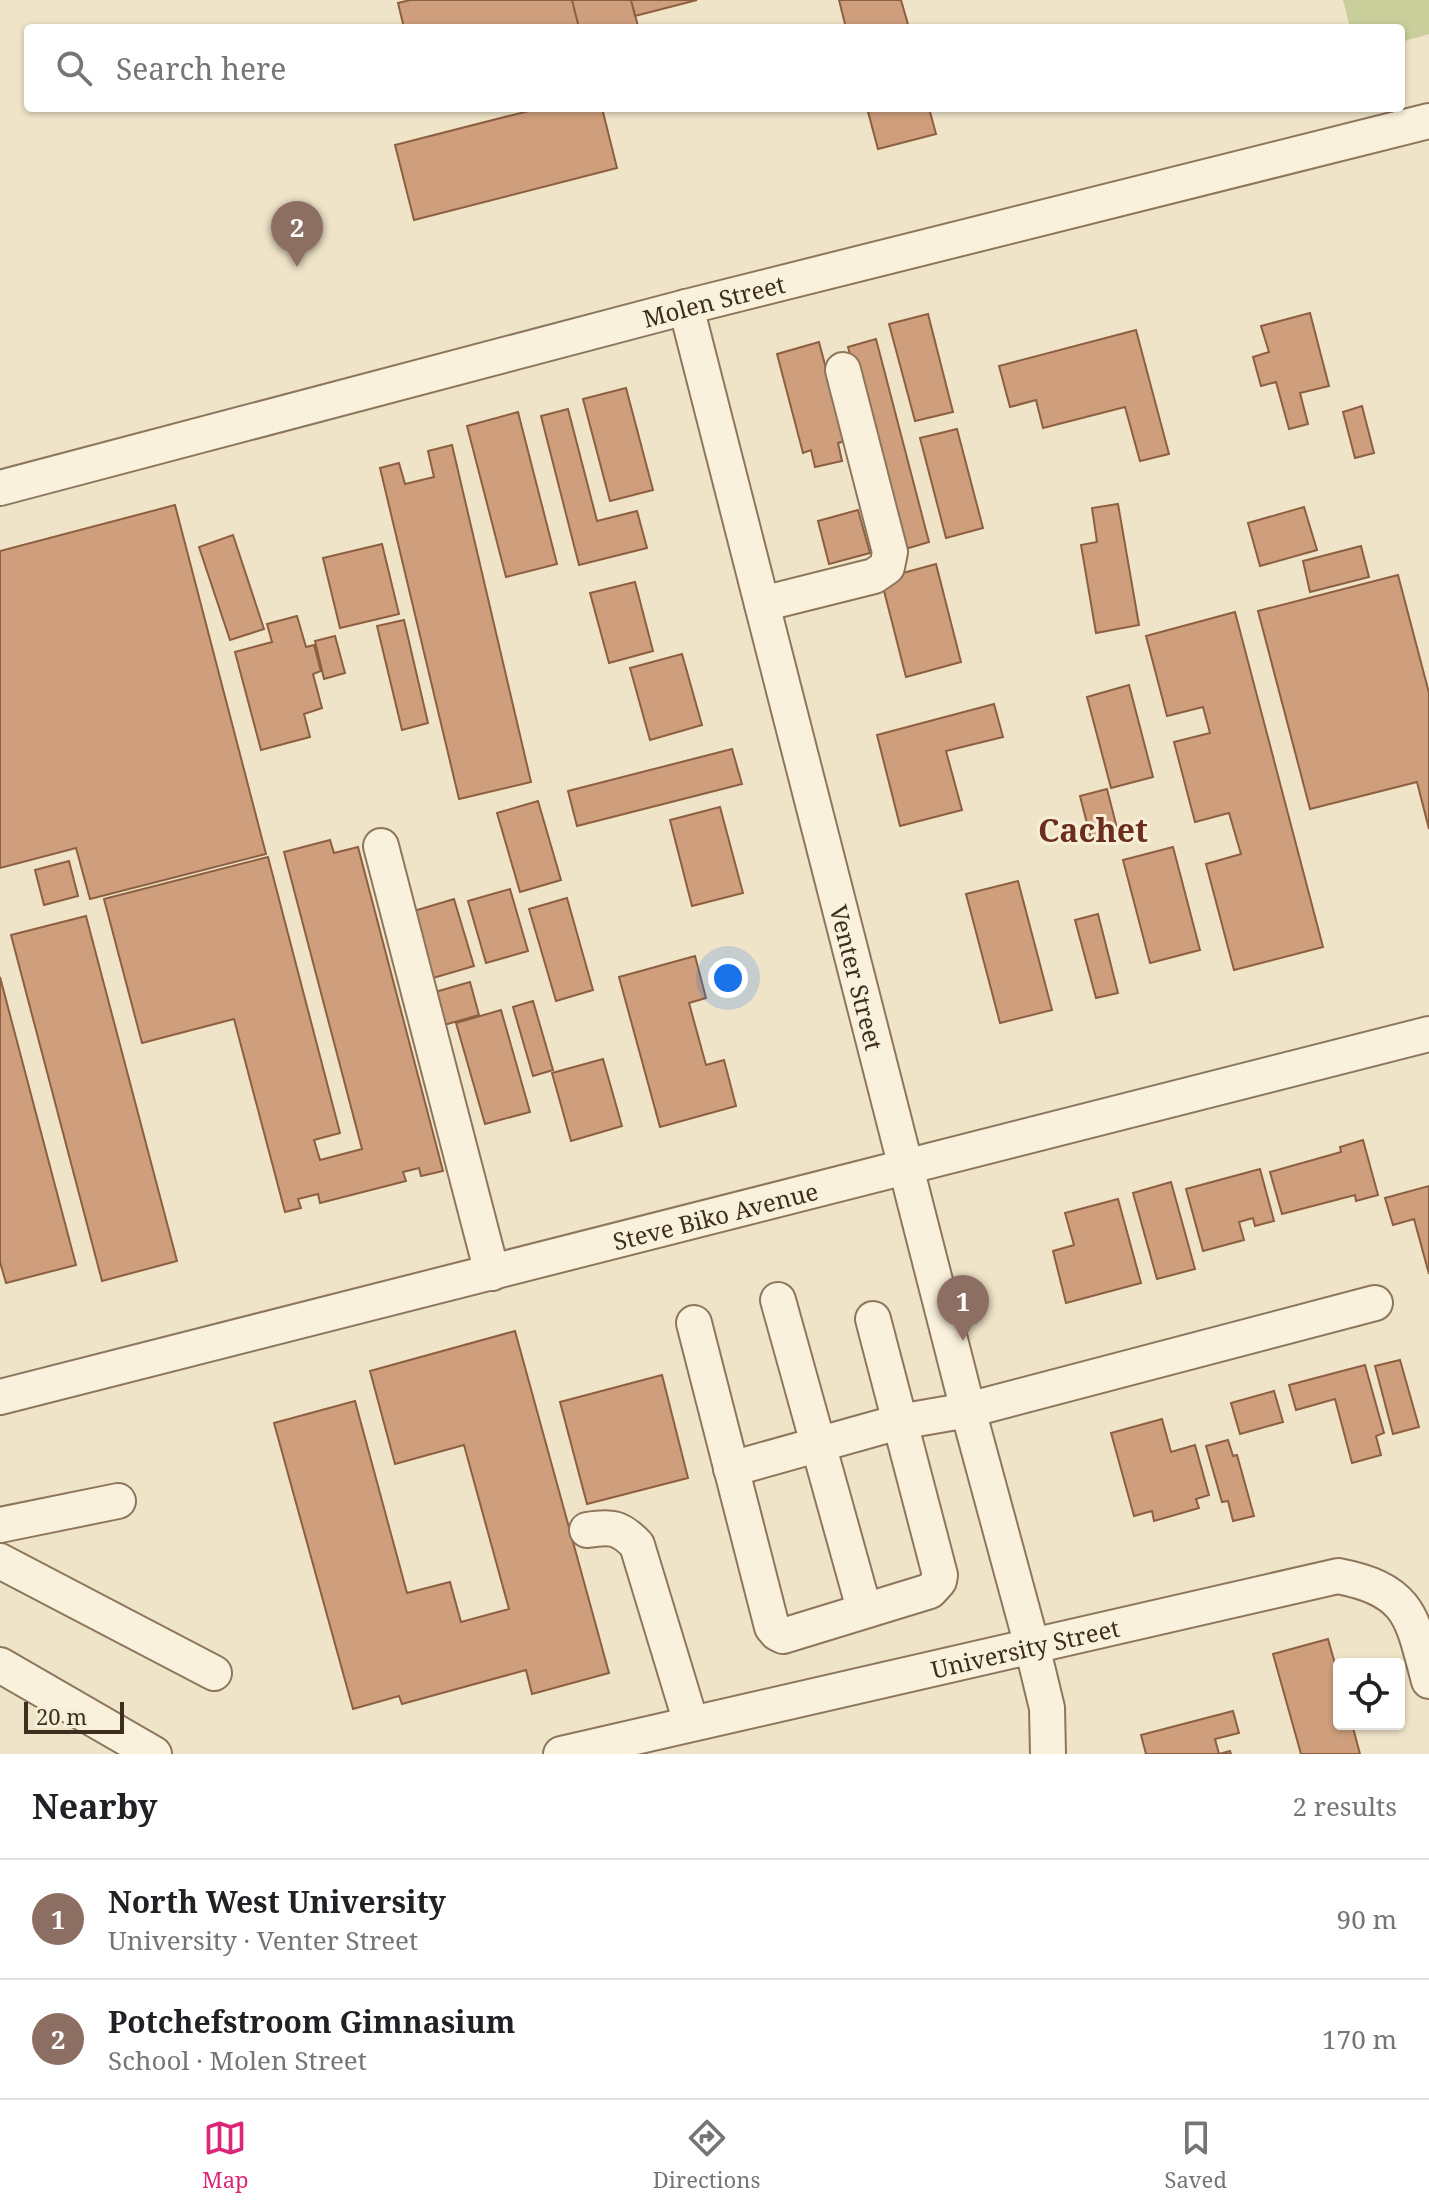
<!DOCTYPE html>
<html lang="en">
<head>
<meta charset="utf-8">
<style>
  body { margin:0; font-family:"Noto Serif",serif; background:#f6f6f6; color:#202124 }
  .controls { position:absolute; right:24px; bottom:24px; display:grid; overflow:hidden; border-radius:8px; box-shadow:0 2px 6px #0004 }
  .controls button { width:72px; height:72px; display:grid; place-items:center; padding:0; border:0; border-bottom:2px solid #e0e0e0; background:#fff; color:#202124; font:40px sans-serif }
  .scale { position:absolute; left:24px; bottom:20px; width:100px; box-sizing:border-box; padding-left:8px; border:4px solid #3d2e20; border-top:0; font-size:22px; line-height:28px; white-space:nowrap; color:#3d2e20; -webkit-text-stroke:6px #f7eed8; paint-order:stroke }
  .you { position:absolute; left:728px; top:978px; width:28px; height:28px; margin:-20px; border:6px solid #fff; border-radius:50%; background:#1a73e8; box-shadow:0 0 0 12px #1a73e833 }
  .badge { display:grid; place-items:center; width:52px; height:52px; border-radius:50%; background:#db2777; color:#fff; font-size:26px; font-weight:700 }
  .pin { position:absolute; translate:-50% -66px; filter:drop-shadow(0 2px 4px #0008) }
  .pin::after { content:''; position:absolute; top:42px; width:28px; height:24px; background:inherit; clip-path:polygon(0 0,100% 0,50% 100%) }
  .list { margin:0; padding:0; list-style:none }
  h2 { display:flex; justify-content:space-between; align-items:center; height:104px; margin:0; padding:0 32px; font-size:34px }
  h2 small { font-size:26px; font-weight:400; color:#757577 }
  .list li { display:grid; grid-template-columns:52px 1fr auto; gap:24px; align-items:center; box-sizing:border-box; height:120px; padding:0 32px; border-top:2px solid #e0e0e0 }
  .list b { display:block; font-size:30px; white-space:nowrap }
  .list p { margin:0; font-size:26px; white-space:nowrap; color:#757577 }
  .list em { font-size:26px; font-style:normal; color:#757577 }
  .icon { flex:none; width:44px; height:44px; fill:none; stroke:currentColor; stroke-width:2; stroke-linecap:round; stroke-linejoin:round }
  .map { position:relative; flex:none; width:1429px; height:1754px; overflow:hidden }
  .search { position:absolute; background:#fff; box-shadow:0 2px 6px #0004; left:24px; right:24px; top:24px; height:88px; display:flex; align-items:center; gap:20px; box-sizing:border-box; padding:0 28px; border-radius:8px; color:#757577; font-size:30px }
  .sheet { height:344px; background:#fff }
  nav { display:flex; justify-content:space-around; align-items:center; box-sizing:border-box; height:112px; border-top:2px solid #e0e0e0; background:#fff; font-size:22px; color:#757577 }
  nav a { display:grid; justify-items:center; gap:4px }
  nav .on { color:#db2777 }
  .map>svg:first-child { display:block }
  .green { fill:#c9cf9b }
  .building { fill:#cf9f7d; stroke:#8d5f41; stroke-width:2 }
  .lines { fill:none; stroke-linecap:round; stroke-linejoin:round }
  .minor-casing { stroke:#8d765c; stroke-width:38 }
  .minor { stroke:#faf1dc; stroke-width:34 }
  .labels { text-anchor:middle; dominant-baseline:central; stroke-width:6; stroke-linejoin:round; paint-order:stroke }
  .street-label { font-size:24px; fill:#3d2e20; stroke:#f7eed8 }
  .district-label { font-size:32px; font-weight:bold; fill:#6b2e1e; stroke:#f7eed8 }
</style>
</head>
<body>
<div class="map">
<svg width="1429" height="1754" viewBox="0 0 1429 1754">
  <rect width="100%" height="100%" fill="#f0e4c8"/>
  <path class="green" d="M 1343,0 L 1429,0 L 1429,34 L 1401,42 L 1401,28 L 1350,28 Z"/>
  <path class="building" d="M 410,0 L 572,0 L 579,28 L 404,28 L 398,3 Z
    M 572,0 L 631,0 L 638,26 L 579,28 Z
    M 631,0 L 697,0 L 635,16 Z
    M 839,0 L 901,0 L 909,28 L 846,28 Z
    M 540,108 L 602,108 L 617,168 L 414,220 L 395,145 Z
    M 867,108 L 929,108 L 936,134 L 878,149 Z
    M 1310,313 L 1329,386 L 1300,393 L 1308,424 L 1289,429 L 1276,382 L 1261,386 L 1253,357 L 1269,352 L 1261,326 Z
    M 928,314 L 953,412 L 915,421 L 889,324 Z
    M 1136,330 L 1169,454 L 1140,461 L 1125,407 L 1043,428 L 1036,400 L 1010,407 L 999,366 Z
    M 876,339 L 929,542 L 902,550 L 848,347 Z
    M 819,342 L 845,441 L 838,443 L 842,461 L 815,467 L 811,450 L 803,453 L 777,354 Z
    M 626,388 L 653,490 L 610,501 L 583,399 Z
    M 1362,406 L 1374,453 L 1355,458 L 1343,412 Z
    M 568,409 L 597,521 L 637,511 L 647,548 L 579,565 L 541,416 Z
    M 518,412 L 557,564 L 506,577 L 467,426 Z
    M 957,429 L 983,528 L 946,538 L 920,438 Z
    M 452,445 L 531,782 L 459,799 L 380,468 L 399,463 L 405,484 L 434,477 L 428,451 Z
    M 1118,504 L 1139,625 L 1096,633 L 1081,545 L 1097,542 L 1092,508 Z
    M 175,505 L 266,854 L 90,899 L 76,848 L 0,868 L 0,551 Z
    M 1304,507 L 1317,550 L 1260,566 L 1248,523 Z
    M 858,510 L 870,553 L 829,564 L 818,521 Z
    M 233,535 L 264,629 L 230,640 L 199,547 Z
    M 382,544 L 399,614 L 340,628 L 323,558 Z
    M 1361,546 L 1369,577 L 1310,592 L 1303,561 Z
    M 936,564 L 961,662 L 906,677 L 881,579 Z
    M 1398,575 L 1429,693 L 1429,829 L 1417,782 L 1310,809 L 1258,611 Z
    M 635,582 L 653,651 L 609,663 L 590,593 Z
    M 1235,612 L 1323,947 L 1234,970 L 1206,864 L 1241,854 L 1229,813 L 1195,822 L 1174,742 L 1210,733 L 1203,707 L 1167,716 L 1146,636 Z
    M 297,616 L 306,647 L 314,645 L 321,671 L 313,674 L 322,708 L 304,714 L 310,737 L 261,750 L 235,652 L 272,642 L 267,624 Z
    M 404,620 L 428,723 L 402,730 L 377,626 Z
    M 335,636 L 345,673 L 324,679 L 315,641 Z
    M 682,654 L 702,725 L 650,740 L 630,668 Z
    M 1129,685 L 1153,777 L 1111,788 L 1087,697 Z
    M 994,704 L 1003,737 L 946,751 L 962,810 L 900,826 L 877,735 Z
    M 732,749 L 742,784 L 577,826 L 568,791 Z
    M 1107,789 L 1118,832 L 1091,839 L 1080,796 Z
    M 538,801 L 561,880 L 520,892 L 497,813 Z
    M 720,807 L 743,893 L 692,906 L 670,820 Z
    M 330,840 L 334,853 L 358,847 L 443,1171 L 421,1176 L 419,1168 L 403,1172 L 406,1181 L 320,1203 L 318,1194 L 298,1199 L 301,1208 L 285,1212 L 234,1019 L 142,1043 L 104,899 L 268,857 L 340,1133 L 314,1140 L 320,1160 L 362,1149 L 284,852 Z
    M 1173,847 L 1200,950 L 1150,963 L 1123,860 Z
    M 69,861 L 78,896 L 44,905 L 35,870 Z
    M 1018,881 L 1052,1010 L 1000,1023 L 966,894 Z
    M 510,889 L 528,951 L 486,963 L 468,901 Z
    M 567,898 L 593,990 L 556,1001 L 529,909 Z
    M 454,899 L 474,966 L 433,978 L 414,911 Z
    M 1098,914 L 1118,993 L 1096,998 L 1075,920 Z
    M 86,916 L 177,1261 L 102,1281 L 11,935 Z
    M 695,956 L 706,998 L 689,1003 L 706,1065 L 724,1060 L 736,1106 L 660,1127 L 619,977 Z
    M 0,977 L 76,1265 L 6,1283 L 0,1262 Z
    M 470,982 L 479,1015 L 444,1025 L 435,992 Z
    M 533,1001 L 553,1070 L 533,1076 L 513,1007 Z
    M 501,1010 L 530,1112 L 485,1124 L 456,1023 Z
    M 603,1059 L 622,1126 L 571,1141 L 552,1073 Z
    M 1363,1140 L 1378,1195 L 1356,1201 L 1355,1195 L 1282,1214 L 1270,1172 L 1341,1152 L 1340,1147 Z
    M 1260,1169 L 1274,1221 L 1255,1226 L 1253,1218 L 1239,1222 L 1244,1240 L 1203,1251 L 1186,1189 Z
    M 1171,1182 L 1195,1269 L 1157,1279 L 1133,1193 Z
    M 1429,1186 L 1429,1274 L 1414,1219 L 1393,1225 L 1385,1198 Z
    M 1118,1199 L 1141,1283 L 1066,1303 L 1053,1251 L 1074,1245 L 1065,1213 Z
    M 515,1331 L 609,1673 L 532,1694 L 526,1670 L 402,1704 L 399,1696 L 353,1709 L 274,1423 L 355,1401 L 407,1593 L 450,1582 L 461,1622 L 509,1609 L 464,1445 L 395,1464 L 370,1371 Z
    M 1400,1360 L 1419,1427 L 1393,1434 L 1375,1366 Z
    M 1365,1365 L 1384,1433 L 1376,1436 L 1381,1455 L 1352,1463 L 1335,1399 L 1296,1410 L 1289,1385 Z
    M 662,1375 L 688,1478 L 587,1504 L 560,1402 Z
    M 1274,1391 L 1283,1422 L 1240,1434 L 1231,1403 Z
    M 1162,1419 L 1171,1452 L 1195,1445 L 1209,1495 L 1196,1499 L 1199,1508 L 1154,1521 L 1152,1511 L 1134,1516 L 1111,1433 Z
    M 1228,1440 L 1233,1456 L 1237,1455 L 1254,1516 L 1233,1521 L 1228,1501 L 1222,1502 L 1206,1446 Z
    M 1328,1639 L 1339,1678 L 1339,1724 L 1352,1724 L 1360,1754 L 1301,1754 L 1273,1654 Z
    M 1233,1711 L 1239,1733 L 1215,1739 L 1219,1754 L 1230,1751 L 1231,1754 L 1146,1754 L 1141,1735 Z"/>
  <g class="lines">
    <g class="minor-casing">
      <g id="minor">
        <path id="s1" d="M 686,307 L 968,1410 L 1032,1646 L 1047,1708 L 1048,1754"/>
        <path id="s2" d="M 0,488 L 686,307 L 1429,121"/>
        <path d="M 762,604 L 874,576 L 887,567 L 890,552 L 843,370"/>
        <path d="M 381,846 L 492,1273"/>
        <path d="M 778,1300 L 864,1609"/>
        <path d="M 694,1323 L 772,1627 L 777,1633 L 783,1636 L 930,1591 L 939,1581 L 940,1575 L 873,1319"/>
        <path id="s3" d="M 0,1397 L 1429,1034"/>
        <path d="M 731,1469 L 899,1422 L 968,1410 L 1375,1303"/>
        <path d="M 0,1525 L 118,1501"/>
        <path d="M 587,1530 C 611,1526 620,1527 637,1545 L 691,1723"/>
        <path d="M 0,1561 L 214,1673"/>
        <path d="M 0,1665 L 154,1754"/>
        <path id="s4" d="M 561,1754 L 1338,1576 C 1411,1590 1412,1618 1429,1681"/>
      </g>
    </g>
    <use href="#minor" class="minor"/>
  </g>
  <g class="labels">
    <g class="street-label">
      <text stroke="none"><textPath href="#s2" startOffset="738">Molen Street</textPath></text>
      <text stroke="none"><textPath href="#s1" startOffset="692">Venter Street</textPath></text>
      <text stroke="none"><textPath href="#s3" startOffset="738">Steve Biko Avenue</textPath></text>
      <text stroke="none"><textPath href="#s4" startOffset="476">University Street</textPath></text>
    </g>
    <g class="district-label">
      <text x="1093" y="829">Cachet</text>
    </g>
  </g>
</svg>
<div class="controls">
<button><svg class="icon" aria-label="locate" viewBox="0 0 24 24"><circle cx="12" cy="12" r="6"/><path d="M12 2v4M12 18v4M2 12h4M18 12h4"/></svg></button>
</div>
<div class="scale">20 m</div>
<div class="you"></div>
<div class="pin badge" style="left:963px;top:1341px;background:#8d6e63">1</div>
<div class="pin badge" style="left:297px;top:267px;background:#8d6e63">2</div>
<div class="search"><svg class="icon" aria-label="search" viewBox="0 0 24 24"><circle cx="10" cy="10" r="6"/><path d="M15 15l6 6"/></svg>Search here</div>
</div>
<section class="sheet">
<h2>Nearby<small>2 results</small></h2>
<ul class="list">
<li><span class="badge" style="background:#8d6e63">1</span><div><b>North West University</b><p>University · Venter Street</p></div><em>90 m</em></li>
<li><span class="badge" style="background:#8d6e63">2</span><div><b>Potchefstroom Gimnasium</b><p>School · Molen Street</p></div><em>170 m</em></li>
</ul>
</section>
<nav>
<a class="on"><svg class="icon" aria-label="map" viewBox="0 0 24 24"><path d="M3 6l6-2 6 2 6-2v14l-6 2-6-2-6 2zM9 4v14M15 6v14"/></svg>Map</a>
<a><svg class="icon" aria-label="directions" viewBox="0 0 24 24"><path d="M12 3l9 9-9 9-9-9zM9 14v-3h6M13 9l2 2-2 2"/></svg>Directions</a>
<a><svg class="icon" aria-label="saved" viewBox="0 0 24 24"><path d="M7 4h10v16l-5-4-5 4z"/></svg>Saved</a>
</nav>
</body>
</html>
